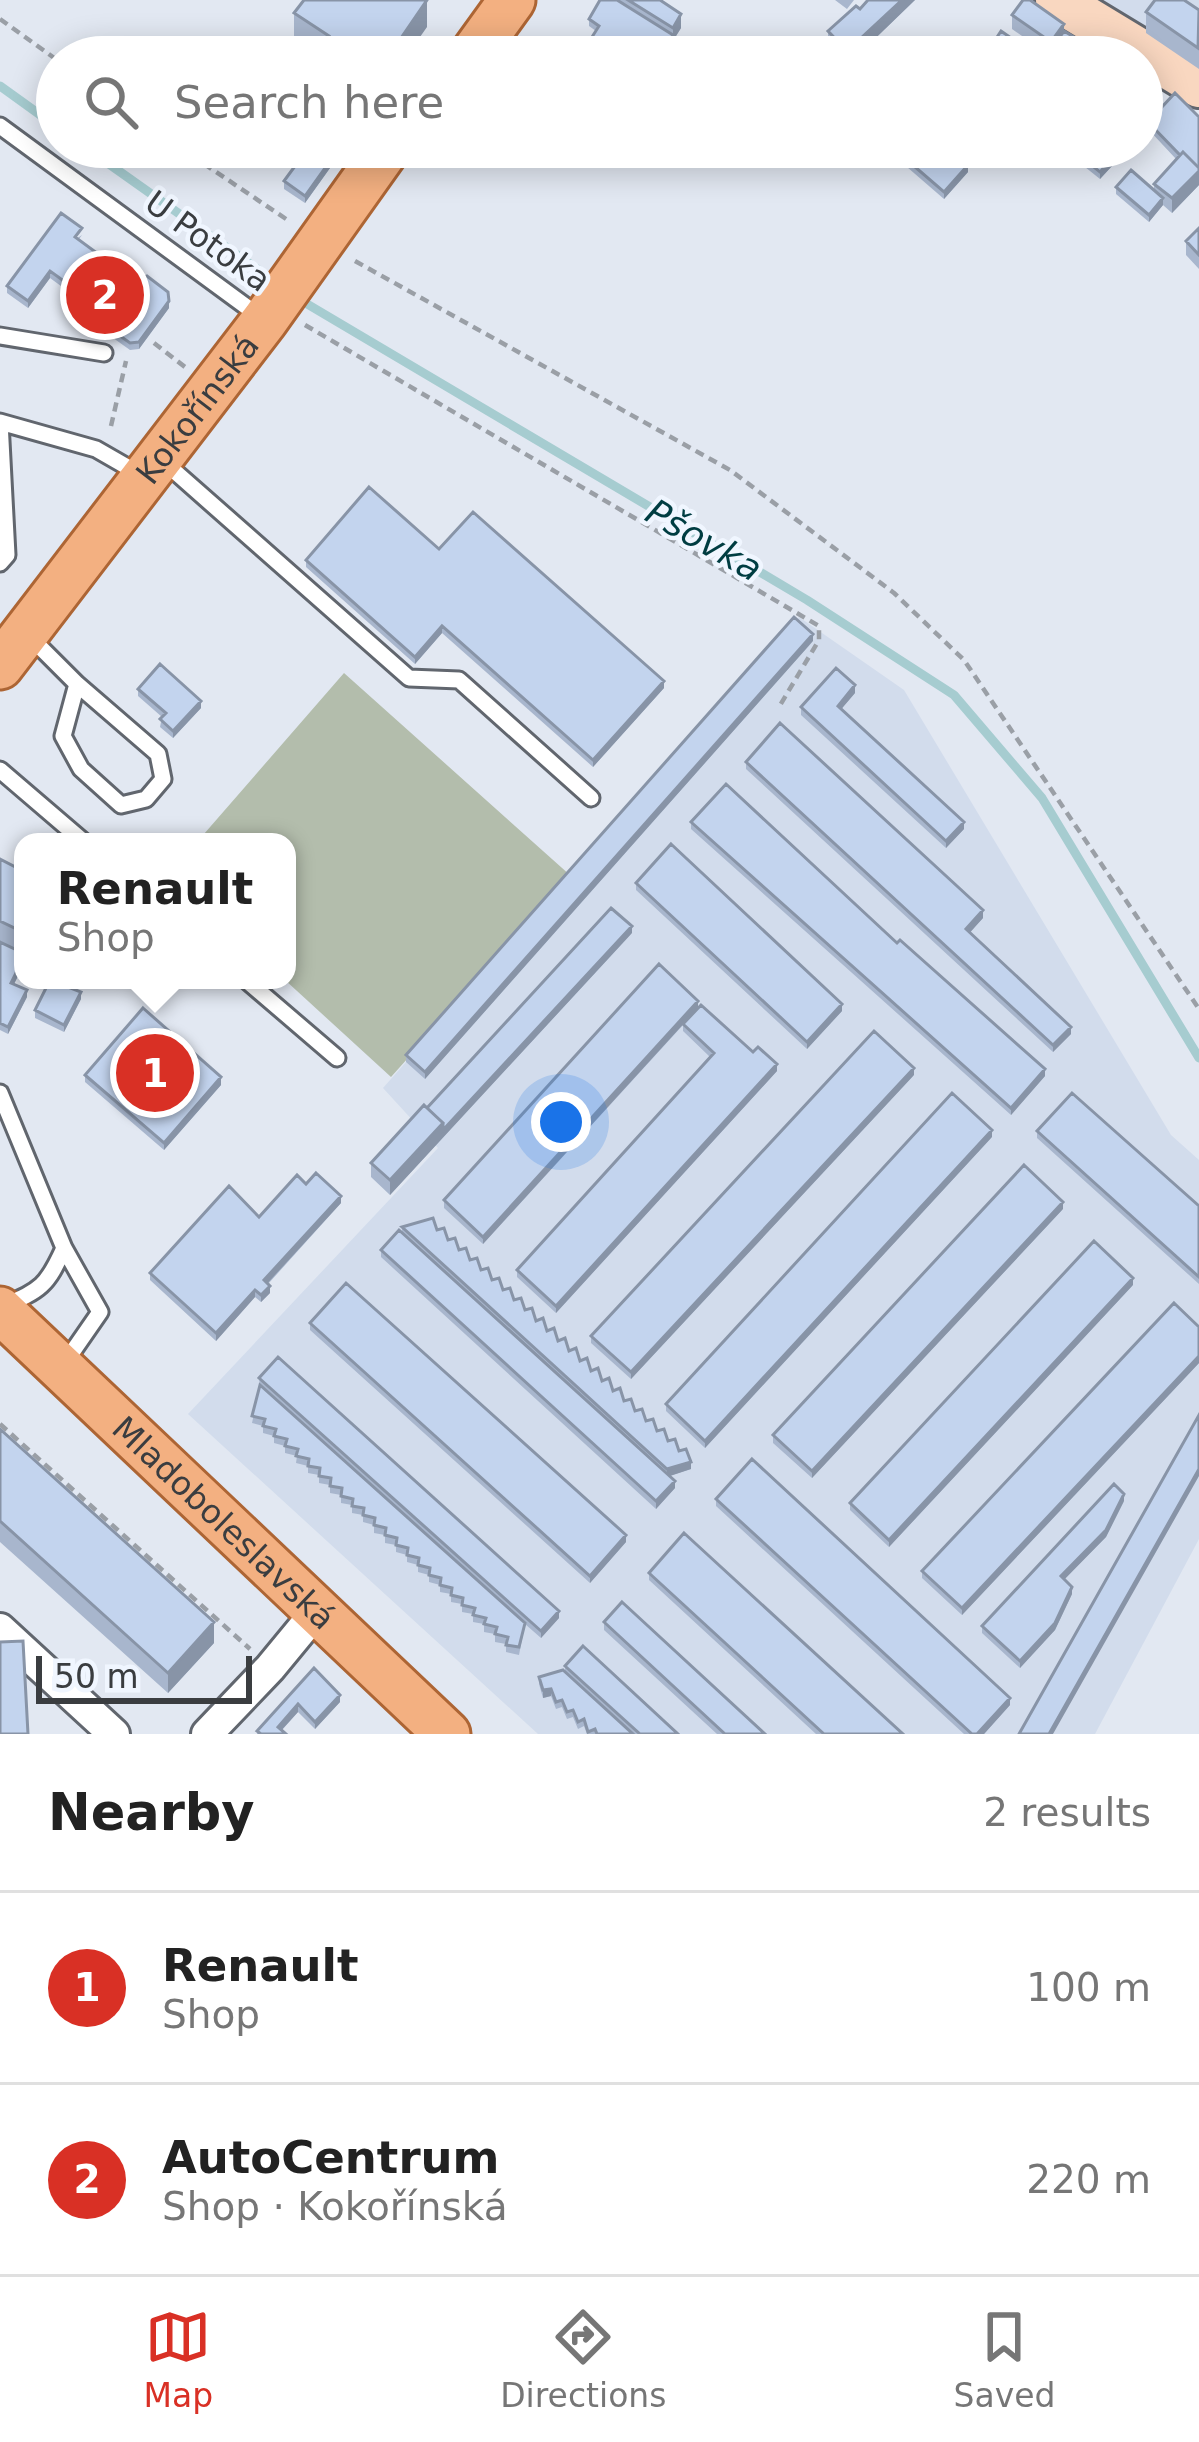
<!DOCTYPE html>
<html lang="en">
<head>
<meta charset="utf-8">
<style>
  body { margin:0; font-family:"DejaVu Sans",sans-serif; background:#f2f2f2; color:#222 }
  .scale { position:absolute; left:36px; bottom:30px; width:216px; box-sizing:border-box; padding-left:12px; border:6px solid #3a3d40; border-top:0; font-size:33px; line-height:42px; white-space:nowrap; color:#3a3d40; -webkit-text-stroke:9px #f0f6ff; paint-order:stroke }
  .you { position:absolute; left:561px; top:1122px; width:42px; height:42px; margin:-30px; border:9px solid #fff; border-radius:50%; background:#1a73e8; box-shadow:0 0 0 18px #1a73e833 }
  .badge { display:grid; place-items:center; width:78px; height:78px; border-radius:50%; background:#d93025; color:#fff; font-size:39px; font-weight:700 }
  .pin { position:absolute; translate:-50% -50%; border:6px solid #fff; box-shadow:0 3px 12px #0006 }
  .popup { position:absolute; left:14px; top:833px; width:282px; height:156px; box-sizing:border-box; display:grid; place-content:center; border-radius:24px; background:#fff; filter:drop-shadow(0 3px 9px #0005); font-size:39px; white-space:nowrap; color:#767676 }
  .popup b { font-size:45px; color:#222 }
  .popup::after { content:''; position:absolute; left:50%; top:100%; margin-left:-24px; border:24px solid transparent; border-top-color:#fff }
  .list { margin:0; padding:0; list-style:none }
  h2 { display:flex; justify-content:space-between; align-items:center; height:156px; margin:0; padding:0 48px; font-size:51px }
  h2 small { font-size:39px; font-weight:400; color:#767676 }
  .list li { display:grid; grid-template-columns:78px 1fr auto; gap:36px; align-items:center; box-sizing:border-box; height:192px; padding:0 48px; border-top:3px solid #e0e0e0 }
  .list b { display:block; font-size:45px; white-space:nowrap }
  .list p { margin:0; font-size:39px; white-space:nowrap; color:#767676 }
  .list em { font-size:39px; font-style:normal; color:#767676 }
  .icon { flex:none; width:66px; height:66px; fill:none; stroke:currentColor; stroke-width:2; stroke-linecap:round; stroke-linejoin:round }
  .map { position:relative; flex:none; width:1199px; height:1734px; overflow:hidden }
  .search { position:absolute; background:#fff; box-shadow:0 6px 30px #0003; left:36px; right:36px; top:36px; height:132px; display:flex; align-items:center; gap:30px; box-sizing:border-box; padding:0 42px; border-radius:66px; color:#767676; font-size:45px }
  .sheet { height:540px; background:#fff }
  nav { display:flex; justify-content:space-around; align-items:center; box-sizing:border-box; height:168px; border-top:3px solid #e0e0e0; background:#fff; font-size:33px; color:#767676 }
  nav a { display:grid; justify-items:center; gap:6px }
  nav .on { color:#d93025 }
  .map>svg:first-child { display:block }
  .built { fill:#d2dcec }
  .green { fill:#b3bdac }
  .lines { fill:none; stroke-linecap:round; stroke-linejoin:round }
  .stream { stroke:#a6ccd0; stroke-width:9 }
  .lane-casing { stroke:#61666e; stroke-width:21 }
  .street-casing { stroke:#61666e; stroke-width:36 }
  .secondary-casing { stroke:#61666e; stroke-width:48 }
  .primary-casing { stroke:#ad6534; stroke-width:51 }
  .path { stroke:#9a9fa6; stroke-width:4.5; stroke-dasharray:9 6; stroke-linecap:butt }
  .lane { stroke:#fff; stroke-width:15 }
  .street { stroke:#fff; stroke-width:30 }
  .secondary { stroke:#f9d7c0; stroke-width:42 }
  .primary { stroke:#f3b081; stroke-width:45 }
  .wall { fill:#a8b6cd }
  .shaded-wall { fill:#8894a7 }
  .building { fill:#c3d4ee; stroke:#8894a7; stroke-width:3 }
  .labels { text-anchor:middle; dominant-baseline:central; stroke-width:9; stroke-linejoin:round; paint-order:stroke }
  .street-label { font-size:33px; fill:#3a3d40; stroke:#f0f6ff }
  .water-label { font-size:36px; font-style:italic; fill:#003d42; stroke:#f0f6ff }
</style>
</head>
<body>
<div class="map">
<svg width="1199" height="1734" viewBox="0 0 1199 1734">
  <rect width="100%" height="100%" fill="#e2e8f2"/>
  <path class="built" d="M 1078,0 L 1199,0 L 1199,75 Z
    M 799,617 L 904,690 L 1171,1135 L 1199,1160 L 1199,1539 L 1095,1734 L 538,1734 L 188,1414 L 438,1148 L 383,1088 Z"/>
  <path class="green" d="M 344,673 L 571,876 L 391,1077 L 285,980 L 287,842 L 197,842 Z"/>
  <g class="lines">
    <path class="stream" d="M 0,86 L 57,127
      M 85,147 L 274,281
      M 297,298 L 807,600 L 954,695 L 1042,798 L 1199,1058"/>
    <g class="lane-casing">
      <path id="lane" d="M 0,126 L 259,316
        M 0,336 L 104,353
        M 163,461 L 409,678 L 459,680 L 591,798
        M 0,563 L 7,555 L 0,422 L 96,449 L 143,476
        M 28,635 L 77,684 L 158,754 L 163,779 L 146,799 L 121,805 L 81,769 L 63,736 L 77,684
        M 0,770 L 84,842
        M 246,980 L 337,1058
        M 0,1093 L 64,1248 L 100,1312 L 64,1364
        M 3,1306 C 41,1290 47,1286 64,1248"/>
    </g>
    <g class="street-casing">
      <path id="street" d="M 0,1629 L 114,1734
        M 207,1734 L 270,1668 L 317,1611"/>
    </g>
    <g class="secondary-casing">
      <path id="secondary" d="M 1057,0 L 1199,86"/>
    </g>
    <g class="primary-casing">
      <g id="primary">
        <path d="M 471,57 L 512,0"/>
        <path id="s1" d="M 0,666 L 265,320 L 388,147"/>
        <path id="s2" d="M 0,1310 L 447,1734"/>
      </g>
    </g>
    <path class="path" d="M 0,19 L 57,60
      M 179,147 L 289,221
      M 355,261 L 730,470 L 894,593 L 964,660 L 1199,1009
      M 305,325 L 819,626 L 819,640 L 779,707
      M 154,343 L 185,367
      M 111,426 L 126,361
      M 0,1424 L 250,1649"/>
    <use href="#lane" class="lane"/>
    <use href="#street" class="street"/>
    <use href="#secondary" class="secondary"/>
    <use href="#primary" class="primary"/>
  </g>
  <path class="wall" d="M 600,0 L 660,0 L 681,28 L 663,57 L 605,57 L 604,52 L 592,44 L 592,37 L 596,31 L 589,26 L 589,19 Z
    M 835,0 L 854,0 L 847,9 Z
    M 868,0 L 915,0 L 856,57 L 839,57 L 828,45 L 828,31 L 860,9 Z
    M 1199,10 L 1199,69 L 1146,33 L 1146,12 Z
    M 294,13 L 427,27 L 316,55 L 294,40 Z
    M 1012,15 L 1064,31 L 1098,57 L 1052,57 L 1012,29 Z
    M 1199,117 L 1199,185 L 1172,213 L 1163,205 L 1149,222 L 1116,194 L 1116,187 L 1154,190 L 1154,184 L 1176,159 L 1148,129 L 1148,122 Z
    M 309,147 L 345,147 L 341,153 L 335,154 L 335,161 L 305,203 L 284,189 L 284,181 Z
    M 1124,147 L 1124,153 L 1100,179 L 1080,163 L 1080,156 Z
    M 907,160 L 968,172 L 944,199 L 907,167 Z
    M 1199,228 L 1199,269 L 1186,255 L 1186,241 Z
    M 82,235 L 79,239 L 169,308 L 139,349 L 130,350 L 109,335 L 110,322 L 50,278 L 28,308 L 7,293 L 7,286 Z
    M 439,549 L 664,688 L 593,767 L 442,633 L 415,664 L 306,567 L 306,560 Z
    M 813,641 L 425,1079 L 406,1062 L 406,1055 Z
    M 138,689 L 201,708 L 173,738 L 160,727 L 162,717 L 138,696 Z
    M 855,693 L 841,709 L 964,829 L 946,848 L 801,715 L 801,707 Z
    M 746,762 L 983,918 L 969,933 L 1071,1034 L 1053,1052 L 746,769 Z
    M 691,822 L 897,943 L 1045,1076 L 1011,1115 L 691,829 Z
    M 0,859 L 23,871 L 23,966 L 14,984 L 27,997 L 8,1034 L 0,1030 Z
    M 636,883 L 842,1011 L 807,1049 L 636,890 Z
    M 632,933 L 390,1195 L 371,1177 L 371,1163 L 427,1108 Z
    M 36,980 L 57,980 L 56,982 L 81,999 L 64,1032 L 35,1018 L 35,1010 L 47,985 Z
    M 698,1008 L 777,1071 L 556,1313 L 517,1277 L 517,1270 L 710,1057 L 683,1031 L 683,1025 L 483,1244 L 444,1208 L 444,1200 Z
    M 85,1075 L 221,1085 L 164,1150 L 85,1082 Z
    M 914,1075 L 631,1379 L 591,1343 L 591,1336 Z
    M 1037,1131 L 1199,1206 L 1199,1284 L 1037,1138 Z
    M 992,1137 L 705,1448 L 666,1411 L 666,1404 Z
    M 306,1184 L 341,1203 L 268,1284 L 270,1293 L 261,1302 L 255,1297 L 216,1341 L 150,1280 L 150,1273 L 259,1217 Z
    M 1063,1209 L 812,1478 L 773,1443 L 773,1435 Z
    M 402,1227 L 437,1230 L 679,1451 L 691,1469 L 669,1476 L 675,1488 L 656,1509 L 381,1257 L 381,1250 L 402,1232 Z
    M 1133,1285 L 889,1547 L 850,1510 L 850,1503 Z
    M 310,1323 L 626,1542 L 590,1583 L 310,1330 Z
    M 1199,1327 L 1199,1363 L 962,1615 L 922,1578 L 922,1571 Z
    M 259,1378 L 559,1618 L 541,1638 L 525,1624 L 519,1655 L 506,1652 L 506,1644 L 495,1642 L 495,1634 L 484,1632 L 484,1624 L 473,1622 L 473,1614 L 462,1612 L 462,1604 L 451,1602 L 451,1594 L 440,1592 L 440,1585 L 429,1582 L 429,1575 L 418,1572 L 418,1565 L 407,1562 L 407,1555 L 396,1552 L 396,1545 L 385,1543 L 385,1535 L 374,1533 L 374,1525 L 363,1522 L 363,1515 L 352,1513 L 352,1505 L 341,1503 L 341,1495 L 330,1493 L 330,1485 L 319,1483 L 319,1475 L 308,1473 L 308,1466 L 296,1463 L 297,1456 L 285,1453 L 285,1446 L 274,1443 L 274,1436 L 263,1433 L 263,1426 L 252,1423 L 260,1386 Z
    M 0,1429 L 214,1643 L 168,1693 L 0,1542 Z
    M 716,1499 L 1010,1705 L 984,1734 L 964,1734 L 716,1506 Z
    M 1124,1501 L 1106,1537 L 1064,1579 L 1072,1594 L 1055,1630 L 1020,1668 L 982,1633 L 982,1626 Z
    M 649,1573 L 903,1734 L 816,1734 L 649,1580 Z
    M 604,1622 L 765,1734 L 717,1734 L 604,1630 Z
    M 565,1666 L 678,1734 L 587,1734 L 584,1726 L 578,1729 L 573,1717 L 567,1719 L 562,1707 L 556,1709 L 551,1696 L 543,1698 L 539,1684 L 539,1677 L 565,1672 Z
    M 314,1668 L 340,1702 L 315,1729 L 298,1712 L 282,1730 L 286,1734 L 257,1734 L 257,1731 Z"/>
  <path class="shaded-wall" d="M 427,0 L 427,27 L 406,57 L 388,57 Z
    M 902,0 L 915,0 L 856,57 L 847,57 L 847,51 Z
    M 681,14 L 681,28 L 663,57 L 658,57 L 673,35 L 673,28 Z
    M 1064,24 L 1064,38 L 1051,49 L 1051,42 Z
    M 331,147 L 345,147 L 341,153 L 331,155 Z
    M 1122,147 L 1124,153 L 1100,179 L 1100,172 Z
    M 335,154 L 335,161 L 305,203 L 305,196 Z
    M 968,165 L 968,172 L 944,199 L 944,192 Z
    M 1199,171 L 1199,185 L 1172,213 L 1172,198 Z
    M 1163,198 L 1163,205 L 1149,222 L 1149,215 Z
    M 50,271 L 50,278 L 28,308 L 28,301 Z
    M 169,301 L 169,308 L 139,349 L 139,342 Z
    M 442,626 L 442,633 L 415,664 L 415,657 Z
    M 813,634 L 813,641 L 425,1079 L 425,1072 Z
    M 664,681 L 664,688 L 593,767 L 593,760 Z
    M 855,685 L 855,693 L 838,713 L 838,706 Z
    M 201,701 L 201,708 L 173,738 L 173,731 Z
    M 964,822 L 964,829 L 946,848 L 946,841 Z
    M 983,910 L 983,918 L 966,937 L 966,929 Z
    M 632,926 L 632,933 L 390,1195 L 390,1180 Z
    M 23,959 L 23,966 L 11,990 L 11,983 Z
    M 27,990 L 27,997 L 8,1034 L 8,1027 Z
    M 81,992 L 81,999 L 64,1032 L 64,1025 Z
    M 698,1001 L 698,1008 L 483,1244 L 483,1237 Z
    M 842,1004 L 842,1011 L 807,1049 L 807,1042 Z
    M 1071,1027 L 1071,1034 L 1053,1052 L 1053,1045 Z
    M 777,1064 L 777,1071 L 556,1313 L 556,1306 Z
    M 914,1068 L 914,1075 L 631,1379 L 631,1372 Z
    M 1045,1069 L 1045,1076 L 1011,1115 L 1011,1108 Z
    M 221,1077 L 221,1085 L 164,1150 L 164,1143 Z
    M 992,1130 L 992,1137 L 705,1448 L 705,1441 Z
    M 341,1196 L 341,1203 L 264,1287 L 264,1280 Z
    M 1063,1202 L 1063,1209 L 812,1478 L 812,1471 Z
    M 1133,1278 L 1133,1285 L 889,1547 L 889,1540 Z
    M 270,1286 L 270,1293 L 261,1302 L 261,1295 Z
    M 255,1290 L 255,1297 L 216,1341 L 216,1333 Z
    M 1199,1356 L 1199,1363 L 962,1615 L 962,1608 Z
    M 691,1462 L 691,1469 L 667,1477 L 667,1469 Z
    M 1199,1469 L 1199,1476 L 1053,1734 L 1049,1734 Z
    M 675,1481 L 675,1488 L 656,1509 L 656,1501 Z
    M 1124,1494 L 1124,1501 L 1106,1537 L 1061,1583 L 1061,1576 Z
    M 626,1535 L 626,1542 L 590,1583 L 590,1576 Z
    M 1072,1587 L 1072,1594 L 1055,1630 L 1020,1668 L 1020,1661 Z
    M 559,1611 L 559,1618 L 541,1638 L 541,1631 Z
    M 214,1622 L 214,1643 L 168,1693 L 168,1673 Z
    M 551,1689 L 551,1696 L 543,1698 L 543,1690 Z
    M 340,1695 L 340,1702 L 315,1729 L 315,1722 Z
    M 1010,1698 L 1010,1705 L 984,1734 L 977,1734 Z
    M 298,1704 L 298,1712 L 278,1734 L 278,1727 Z"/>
  <path class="building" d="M 304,0 L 427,0 L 388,57 L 315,57 L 329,36 L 294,13 Z
    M 600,0 L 617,0 L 673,35 L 658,57 L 648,57 L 638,51 L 634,57 L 605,57 L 602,55 L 607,47 L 592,37 L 599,26 L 589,19 Z
    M 628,0 L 660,0 L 681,14 L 673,28 Z
    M 868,0 L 902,0 L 847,51 L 828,31 L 856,6 L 860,9 Z
    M 1023,0 L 1030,0 L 1064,24 L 1051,42 L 1012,15 Z
    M 1155,0 L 1184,0 L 1199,10 L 1198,48 L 1146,12 Z
    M 1001,31 L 1038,57 L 984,57 Z
    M 1064,31 L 1098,52 L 1094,57 L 1063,57 L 1051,49 Z
    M 521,46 L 537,57 L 513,57 Z
    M 1175,93 L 1199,117 L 1199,168 L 1183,152 L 1180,155 L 1148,122 Z
    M 309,147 L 325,147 L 335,154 L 305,196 L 284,181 Z
    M 918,147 L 947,147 L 968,165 L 944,192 L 907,160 Z
    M 1089,147 L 1122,147 L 1100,172 L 1080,156 Z
    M 1183,152 L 1199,168 L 1199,171 L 1172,198 L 1154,184 Z
    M 1131,170 L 1163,198 L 1149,215 L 1116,187 Z
    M 61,213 L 82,228 L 75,237 L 135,281 L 147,276 L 168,292 L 169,301 L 139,342 L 130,343 L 109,328 L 111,315 L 50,271 L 28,301 L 7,286 Z
    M 1199,228 L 1199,255 L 1186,241 Z
    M 369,487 L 439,549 L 473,512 L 664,681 L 593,760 L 442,626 L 415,657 L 306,560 Z
    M 794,617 L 813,634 L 425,1072 L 406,1055 Z
    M 160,664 L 201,701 L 173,731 L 160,719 L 166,713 L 138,689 Z
    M 836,668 L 855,685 L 838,706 L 964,822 L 946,841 L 801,707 Z
    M 780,723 L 983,910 L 966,929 L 1071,1027 L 1053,1045 L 746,762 Z
    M 726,784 L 897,943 L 900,940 L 1045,1069 L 1011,1108 L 691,822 Z
    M 671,844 L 842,1004 L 807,1042 L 636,883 Z
    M 0,859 L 23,871 L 23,932 L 0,921 Z
    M 611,908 L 632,926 L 443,1130 L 443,1123 L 427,1108 Z
    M 0,942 L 23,953 L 23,959 L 11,983 L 27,990 L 8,1027 L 0,1023 Z
    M 659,964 L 698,1001 L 483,1237 L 444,1200 Z
    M 50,980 L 81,992 L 64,1025 L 35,1010 Z
    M 701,1005 L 753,1052 L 758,1047 L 777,1064 L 556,1306 L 517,1270 L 714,1053 L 683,1024 Z
    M 143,1008 L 221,1077 L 164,1143 L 85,1075 Z
    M 874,1031 L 914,1068 L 631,1372 L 591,1336 Z
    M 952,1093 L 992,1130 L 705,1441 L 666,1404 Z
    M 1072,1093 L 1199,1206 L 1199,1277 L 1037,1131 Z
    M 424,1105 L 443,1123 L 390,1180 L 371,1163 Z
    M 1024,1165 L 1063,1202 L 812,1471 L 773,1435 Z
    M 316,1173 L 341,1196 L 264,1280 L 270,1286 L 261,1295 L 255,1290 L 216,1333 L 150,1273 L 229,1186 L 259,1217 L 297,1175 L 306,1184 Z
    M 433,1218 L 437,1230 L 444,1228 L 448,1240 L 455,1238 L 459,1250 L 466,1248 L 470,1260 L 477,1258 L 481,1270 L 488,1268 L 492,1280 L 499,1278 L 503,1290 L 510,1288 L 514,1300 L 521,1298 L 525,1310 L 532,1308 L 536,1321 L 543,1318 L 547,1331 L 554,1328 L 558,1341 L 565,1338 L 569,1351 L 576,1348 L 580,1361 L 587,1358 L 591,1371 L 598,1368 L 602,1381 L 609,1378 L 613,1391 L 620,1388 L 624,1401 L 631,1399 L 635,1411 L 642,1409 L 646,1421 L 653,1419 L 657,1431 L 664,1429 L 668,1441 L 675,1439 L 679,1451 L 686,1449 L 691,1462 L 667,1469 L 402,1227 Z
    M 399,1230 L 675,1481 L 656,1501 L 381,1250 Z
    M 1094,1241 L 1133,1278 L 889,1540 L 850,1503 Z
    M 346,1283 L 626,1535 L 590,1576 L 310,1323 Z
    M 1174,1303 L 1199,1327 L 1199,1356 L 962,1608 L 922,1571 Z
    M 278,1357 L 559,1611 L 541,1631 L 259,1378 Z
    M 260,1385 L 525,1623 L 519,1647 L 506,1645 L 508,1637 L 495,1634 L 497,1627 L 484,1624 L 486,1618 L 473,1615 L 475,1608 L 462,1605 L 463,1598 L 451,1595 L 452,1588 L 440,1585 L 441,1578 L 429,1575 L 430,1568 L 418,1565 L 419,1558 L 407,1555 L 408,1548 L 396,1545 L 397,1538 L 385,1535 L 386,1528 L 374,1525 L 375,1518 L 363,1515 L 364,1508 L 352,1506 L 353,1499 L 341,1496 L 342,1488 L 330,1486 L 331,1478 L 319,1476 L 320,1468 L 308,1466 L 309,1459 L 296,1456 L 298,1449 L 285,1446 L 287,1439 L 274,1436 L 276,1429 L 263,1426 L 265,1419 L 252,1416 Z
    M 1199,1415 L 1199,1469 L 1049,1734 L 1019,1734 Z
    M 0,1429 L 214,1622 L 168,1673 L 0,1521 Z
    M 752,1459 L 1010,1698 L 977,1734 L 972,1734 L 716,1499 Z
    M 1114,1484 L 1124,1494 L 1106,1530 L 1061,1576 L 1072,1587 L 1055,1623 L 1020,1661 L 982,1626 Z
    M 684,1533 L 903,1734 L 824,1734 L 649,1573 Z
    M 622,1602 L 765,1734 L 725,1734 L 604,1622 Z
    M 23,1641 L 28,1734 L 0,1734 L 0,1642 Z
    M 583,1646 L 678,1734 L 640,1734 L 565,1666 Z
    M 314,1668 L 340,1695 L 315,1722 L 298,1704 L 278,1727 L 286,1734 L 261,1734 L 257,1731 Z
    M 563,1670 L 633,1734 L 597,1734 L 595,1729 L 588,1732 L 584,1719 L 578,1722 L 573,1710 L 567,1712 L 562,1700 L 556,1702 L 551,1689 L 543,1690 L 539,1677 Z"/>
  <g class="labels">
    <g class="street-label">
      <text transform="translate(208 241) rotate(36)">U Potoka</text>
      <text stroke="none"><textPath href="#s1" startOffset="324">Kokořínská</textPath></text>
      <text stroke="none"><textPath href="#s2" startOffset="309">Mladoboleslavská</textPath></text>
    </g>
    <g class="water-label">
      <text transform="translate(704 540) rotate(30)">Pšovka</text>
    </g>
  </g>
</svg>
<div class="scale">50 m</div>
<div class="you"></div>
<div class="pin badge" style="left:155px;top:1073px">1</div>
<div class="popup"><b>Renault</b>Shop</div>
<div class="pin badge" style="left:105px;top:295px">2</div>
<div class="search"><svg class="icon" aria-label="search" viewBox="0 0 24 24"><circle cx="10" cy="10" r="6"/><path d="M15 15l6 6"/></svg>Search here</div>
</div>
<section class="sheet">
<h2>Nearby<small>2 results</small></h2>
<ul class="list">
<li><span class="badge">1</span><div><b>Renault</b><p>Shop</p></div><em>100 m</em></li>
<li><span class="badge">2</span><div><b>AutoCentrum</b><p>Shop · Kokořínská</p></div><em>220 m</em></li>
</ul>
</section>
<nav>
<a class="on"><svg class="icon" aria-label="map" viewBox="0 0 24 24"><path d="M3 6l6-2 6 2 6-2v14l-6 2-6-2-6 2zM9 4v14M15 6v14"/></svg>Map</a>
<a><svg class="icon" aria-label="directions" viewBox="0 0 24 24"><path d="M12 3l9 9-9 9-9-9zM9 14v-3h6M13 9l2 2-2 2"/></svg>Directions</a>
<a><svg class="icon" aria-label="saved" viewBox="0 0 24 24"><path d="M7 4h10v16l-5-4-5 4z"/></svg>Saved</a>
</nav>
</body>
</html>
